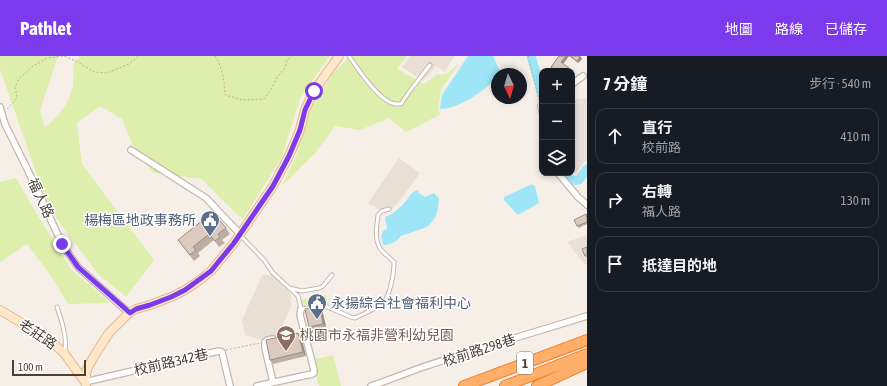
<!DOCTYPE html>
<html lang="zh-TW">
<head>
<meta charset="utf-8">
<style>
  body { margin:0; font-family:"Asap Condensed","Noto Sans TC",sans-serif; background:#242831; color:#f1f3f6 }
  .controls { position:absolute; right:12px; top:12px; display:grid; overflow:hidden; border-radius:8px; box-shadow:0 2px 6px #0003 }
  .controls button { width:36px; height:36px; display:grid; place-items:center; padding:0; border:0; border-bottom:1px solid #363941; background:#171b24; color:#f1f3f6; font:20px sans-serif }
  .compass { position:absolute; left:491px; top:12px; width:36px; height:36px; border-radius:50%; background:#171b24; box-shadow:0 2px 6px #0003; rotate:175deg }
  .scale { position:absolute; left:12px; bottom:10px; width:74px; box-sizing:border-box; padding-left:4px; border:2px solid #4a3e35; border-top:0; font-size:11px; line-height:14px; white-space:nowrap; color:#4a3e35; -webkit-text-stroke:3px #fff; paint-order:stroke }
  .stop { position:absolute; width:12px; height:12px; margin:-9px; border:3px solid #7c3aed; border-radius:50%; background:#fff }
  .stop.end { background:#7c3aed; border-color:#fff; box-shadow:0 1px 4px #0008 }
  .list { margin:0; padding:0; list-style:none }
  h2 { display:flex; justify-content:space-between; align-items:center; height:52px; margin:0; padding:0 16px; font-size:17px }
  h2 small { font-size:13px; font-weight:400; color:#9ea1a6 }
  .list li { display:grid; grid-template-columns:26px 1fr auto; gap:12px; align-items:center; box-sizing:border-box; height:56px; margin:0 8px 8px; padding:0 8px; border:1px solid #363941; border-radius:12px }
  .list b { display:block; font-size:15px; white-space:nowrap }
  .list p { margin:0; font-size:13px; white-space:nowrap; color:#9ea1a6 }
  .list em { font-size:13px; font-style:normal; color:#9ea1a6 }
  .icon { flex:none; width:22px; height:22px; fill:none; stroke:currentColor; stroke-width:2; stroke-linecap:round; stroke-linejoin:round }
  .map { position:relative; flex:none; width:587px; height:330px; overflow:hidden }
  header { display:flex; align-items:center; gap:24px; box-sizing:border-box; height:56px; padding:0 20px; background:#7c3aed; color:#fff }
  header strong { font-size:19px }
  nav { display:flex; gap:22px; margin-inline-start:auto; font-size:14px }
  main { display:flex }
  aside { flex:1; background:#171b24 }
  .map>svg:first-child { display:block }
  .residential { fill:#eadfd5 }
  .industrial { fill:#e8e0dc }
  .green { fill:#deeeac }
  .water { fill:#9ee5f8 }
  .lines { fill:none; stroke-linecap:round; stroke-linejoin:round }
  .river { stroke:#9ee5f8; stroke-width:9 }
  .lane-casing { stroke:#c5b7ac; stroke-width:5 }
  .street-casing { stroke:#c5b7ac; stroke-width:8 }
  .secondary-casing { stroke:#debc95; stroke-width:10 }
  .highway-casing { stroke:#ee7e29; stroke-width:12 }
  .path { stroke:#c6ad99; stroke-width:1; stroke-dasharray:2 2; stroke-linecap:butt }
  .lane { stroke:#fff; stroke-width:3 }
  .street { stroke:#fff; stroke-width:5.5 }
  .secondary { stroke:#ffe7c8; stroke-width:8 }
  .highway { stroke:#ffaf69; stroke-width:10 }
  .wall { fill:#bdaea4 }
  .shaded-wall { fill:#9a8d86 }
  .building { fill:#dccabf; stroke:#9a8d86 }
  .route { stroke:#7c3aed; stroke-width:5 }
  .labels { text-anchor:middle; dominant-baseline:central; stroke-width:3; stroke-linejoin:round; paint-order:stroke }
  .shield { fill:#fff; stroke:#807872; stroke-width:1 }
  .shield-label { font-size:13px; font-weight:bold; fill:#4a3e35 }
  .street-label { font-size:14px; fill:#4a3e35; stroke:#fff }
  .service-label { font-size:14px; fill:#4e5e75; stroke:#fff; text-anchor:end }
  .education-label { font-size:14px; fill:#785e54; stroke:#fff; text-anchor:start }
</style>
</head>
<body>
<header>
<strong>Pathlet</strong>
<nav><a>地圖</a><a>路線</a><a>已儲存</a></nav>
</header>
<main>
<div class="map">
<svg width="587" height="330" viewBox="0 0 587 330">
  <rect width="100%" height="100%" fill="#f6efe8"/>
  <path class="residential" d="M 410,0 L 454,0 L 445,16 L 436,10 L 423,25 L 402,11 Z
    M 399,102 L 420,117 L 397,148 L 386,158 L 368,147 Z
    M 587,179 L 587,208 L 585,209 L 567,186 Z
    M 262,219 L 271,219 L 282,227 L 291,239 L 291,251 L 278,280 L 262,284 L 245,279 L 242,264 Z"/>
  <path class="industrial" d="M 587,42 L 587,104 L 584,106 L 576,118 L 571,117 L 572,117 L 572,44 Z"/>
  <path class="green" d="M 0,0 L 58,0 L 40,54 L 45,72 C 57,61 68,50 72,33 C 74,25 73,15 74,7 L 79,2 L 79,0 L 330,0 L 300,42 L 282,101 L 243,163 L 222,144 L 202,123 L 153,117 L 134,92 L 122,63 L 100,50 L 77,67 L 82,108 L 154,204 L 126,241 L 99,219 L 48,151 L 0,13 Z
    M 350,0 L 407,0 L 397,13 L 424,28 L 436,19 L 446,18 L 459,8 L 441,33 L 438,54 L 441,58 L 406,76 L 389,62 L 360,74 L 335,70 L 317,95 L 282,130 L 296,100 L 308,57 L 335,15 Z
    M 16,122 L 32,150 L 71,213 L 110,247 L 68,248 L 51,220 L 27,188 L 0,206 L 0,126 Z
    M 326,239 L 328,250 L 305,253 L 299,245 L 308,242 Z
    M 333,299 L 341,330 L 319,330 L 312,304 Z"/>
  <path class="water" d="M 468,0 L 493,0 L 500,15 C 496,20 493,26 488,30 C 476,40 456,53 440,53 L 442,39 Z
    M 532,128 L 535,130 L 539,147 L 518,159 L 504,144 L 504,141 Z
    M 417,134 L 420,138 L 425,141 L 434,137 L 439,142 L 438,153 L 435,162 L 427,171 L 401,180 L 395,186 L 386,189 L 383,189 L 381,180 L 383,175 L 387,173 L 385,161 C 393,158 400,152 406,145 C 411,139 409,138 417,134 Z"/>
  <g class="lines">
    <path class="river" d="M 531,0 L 542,38
      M 565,117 C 569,122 571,126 579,124 L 587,113"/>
    <g class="lane-casing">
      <path id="lane" d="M 349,0 C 358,13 379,45 395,48 C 397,48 399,48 401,48 L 409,36 L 430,9
        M 241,180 L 264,204 L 273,217 L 298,240 L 301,253 L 322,250 L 325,250 L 351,261 L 355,262 L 382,249 C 390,240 394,218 394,206 C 390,202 381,195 380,192 C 374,183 377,169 378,159 L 382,155 L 389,153
        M 289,232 L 302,235 L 319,232 L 323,230 L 332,219
        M 57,251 C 62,266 67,280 65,296"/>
    </g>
    <g class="street-casing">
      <path id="street" d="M 572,28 L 583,20
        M 542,49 L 541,50 L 542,55
        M 0,51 L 5,68 L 35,129 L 62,188 L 78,211 L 129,257
        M 131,94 L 206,142 L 240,178
        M 558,117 L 578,141 L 587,149
        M 85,326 L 219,295 L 222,296 L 230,330
        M 273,326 L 265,292 L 265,286 L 268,284 L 273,283
        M 257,330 L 312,318 L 314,317 L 314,314 L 300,259 L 301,253
        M 371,330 C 389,324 406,317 423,311 C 477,293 532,277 587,260"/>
    </g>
    <g class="secondary-casing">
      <path id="secondary" d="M 0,254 L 47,282 L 64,297 L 85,326
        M 86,330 L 85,326 L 87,313 L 96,297 L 109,277 L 129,257 L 136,253 L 150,249 L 171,241 L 185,234 L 200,224 L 211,215 L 234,187 L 273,130 L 289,100 L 300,74 L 305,54 L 314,35 L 339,0"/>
    </g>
    <g class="highway-casing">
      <path id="highway" d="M 464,330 L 587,284
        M 505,330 L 587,298
        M 537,330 L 587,307"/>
    </g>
    <path class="path" d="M 215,0 C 223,13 224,24 225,39 L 243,44 L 264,43 L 272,32 L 277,21 L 285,12 L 287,4 L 292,0
      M 528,0 L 539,44
      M 7,53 L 17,42 L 15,31 L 19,23 L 33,10 L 47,2 L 64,0 L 78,6 L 94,16 L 107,17 L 129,8 L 139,0
      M 226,294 L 260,287"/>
    <use href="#lane" class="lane"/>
    <use href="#street" class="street"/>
    <use href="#secondary" class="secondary"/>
    <use href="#highway" class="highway"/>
  </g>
  <path class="wall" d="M 559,0 L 580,0 L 582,3 L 578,7 L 569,0 L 563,8 L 569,12 L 570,14 L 570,15 L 554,15 L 551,11 Z
    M 587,160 L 587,168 L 579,172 L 577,170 Z
    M 226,172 L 230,178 L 222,184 L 225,187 L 219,191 L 214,184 L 198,197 L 200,200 L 194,205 L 178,184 Z
    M 322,253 L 326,271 L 311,274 L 309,271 Z
    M 298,277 L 301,281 L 306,300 L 273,308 L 270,304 Z"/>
  <path class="shaded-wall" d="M 566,0 L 569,0 L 563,8 L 561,6 Z
    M 580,0 L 582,3 L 578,7 L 577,5 Z
    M 320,250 L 322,253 L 326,271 L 323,268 Z
    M 298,277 L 301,281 L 306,300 L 303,296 Z"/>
  <path class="building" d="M 559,0 L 566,0 L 561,6 L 569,12 L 567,15 L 556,15 L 551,11 Z
    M 570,0 L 580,0 L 577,5 Z
    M 213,156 L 226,172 L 218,178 L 220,181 L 215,185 L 209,178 L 193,191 L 196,194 L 190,199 L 178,184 Z
    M 586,158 L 587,161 L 587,166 L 577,170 L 574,164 Z
    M 587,191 L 587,200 L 585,200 L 582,193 Z
    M 320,250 L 323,268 L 309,271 L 305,253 Z
    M 298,277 L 303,296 L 270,304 L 266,284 Z"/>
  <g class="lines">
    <path class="route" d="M 62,188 L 78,211 L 130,257 L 136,253 L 150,249 L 171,241 L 185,234 L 211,215 L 234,187 L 273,130 L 289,100 L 300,74 L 305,54 L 314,35"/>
  </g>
  <defs>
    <g id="civic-pin" transform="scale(1)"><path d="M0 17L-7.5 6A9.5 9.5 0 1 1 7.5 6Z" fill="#5c6f8a" stroke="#fff"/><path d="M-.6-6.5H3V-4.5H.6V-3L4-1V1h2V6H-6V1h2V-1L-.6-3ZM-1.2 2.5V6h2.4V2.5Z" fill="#fff"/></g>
    <g id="school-pin" transform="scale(1)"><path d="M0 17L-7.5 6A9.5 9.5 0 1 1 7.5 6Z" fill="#8d6e63" stroke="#fff"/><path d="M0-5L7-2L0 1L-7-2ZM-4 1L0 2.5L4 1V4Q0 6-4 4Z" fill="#fff"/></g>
  </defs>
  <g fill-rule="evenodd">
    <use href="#civic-pin" x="210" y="164"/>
    <use href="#civic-pin" x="317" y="247"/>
    <use href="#school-pin" x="286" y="279"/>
  </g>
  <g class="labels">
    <rect class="shield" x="517" y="296" width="16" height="22" rx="3"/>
    <g class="shield-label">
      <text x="525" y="307">1</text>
    </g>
    <g class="street-label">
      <text transform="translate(41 142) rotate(65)">福人路</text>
      <text transform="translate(38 278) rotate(34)">老莊路</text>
      <text transform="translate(479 294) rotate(-18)">校前路298巷</text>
      <text transform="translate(171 306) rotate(-13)">校前路342巷</text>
    </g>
    <g class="service-label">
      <text x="196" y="164">楊梅區地政事務所</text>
      <text x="331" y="247" text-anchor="start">永揚綜合社會福利中心</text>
    </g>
    <g class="education-label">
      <text x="300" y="279">桃園市永福非營利幼兒園</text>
    </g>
  </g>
</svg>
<div class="controls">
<button>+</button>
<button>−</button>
<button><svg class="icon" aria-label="layers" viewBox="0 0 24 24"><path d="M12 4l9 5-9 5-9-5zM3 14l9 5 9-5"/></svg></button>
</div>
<svg class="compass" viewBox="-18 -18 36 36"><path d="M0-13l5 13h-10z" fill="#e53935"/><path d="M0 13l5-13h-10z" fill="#9ea1a6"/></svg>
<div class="scale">100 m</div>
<div class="stop" style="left:314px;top:35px"></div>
<div class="stop end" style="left:62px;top:188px"></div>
</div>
<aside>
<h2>7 分鐘<small>步行 · 540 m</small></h2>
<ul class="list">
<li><svg class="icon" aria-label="ahead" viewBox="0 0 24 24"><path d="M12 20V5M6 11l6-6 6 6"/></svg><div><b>直行</b><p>校前路</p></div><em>410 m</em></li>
<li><svg class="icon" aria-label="right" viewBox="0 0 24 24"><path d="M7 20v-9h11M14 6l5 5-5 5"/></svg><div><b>右轉</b><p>福人路</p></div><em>130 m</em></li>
<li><svg class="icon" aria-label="arrive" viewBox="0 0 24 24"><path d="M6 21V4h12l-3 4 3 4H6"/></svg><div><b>抵達目的地</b></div></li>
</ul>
</aside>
</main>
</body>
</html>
